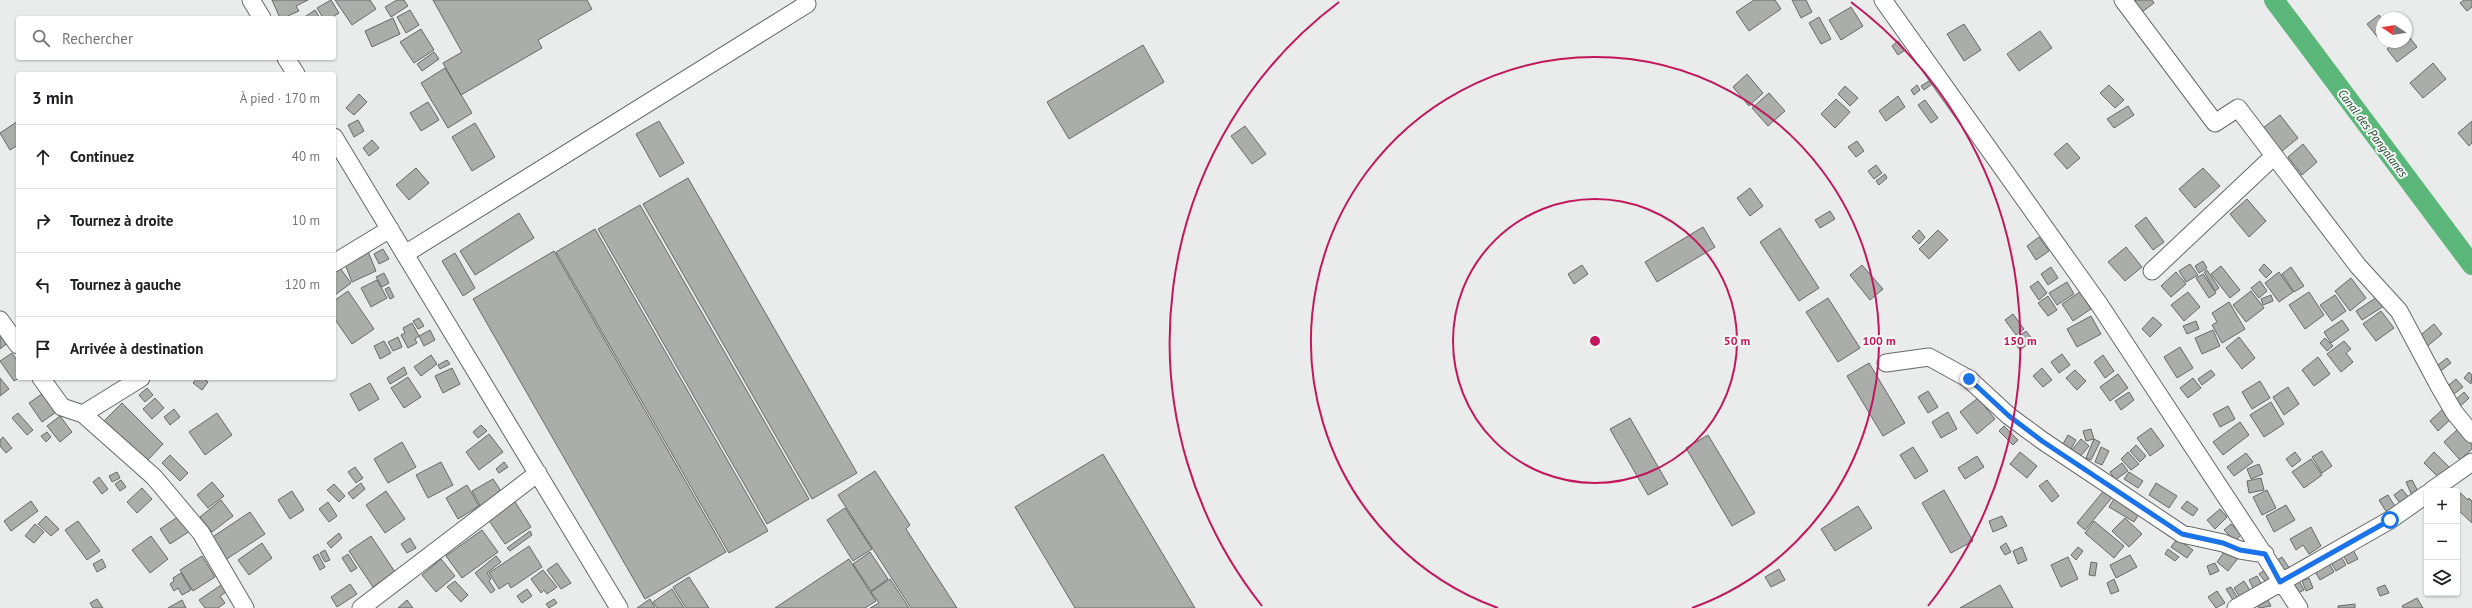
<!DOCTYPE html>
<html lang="fr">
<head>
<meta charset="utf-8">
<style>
  body { margin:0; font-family:"PT Sans",sans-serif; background:#f2f2f2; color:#202124 }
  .controls { position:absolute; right:12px; bottom:12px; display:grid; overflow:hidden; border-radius:4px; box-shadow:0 1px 3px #0004 }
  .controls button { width:36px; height:36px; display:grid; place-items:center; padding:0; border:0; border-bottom:1px solid #e0e0e0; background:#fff; color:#202124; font:20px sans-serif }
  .compass { position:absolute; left:2376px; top:12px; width:36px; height:36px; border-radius:50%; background:#fff; box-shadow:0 1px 3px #0004; rotate:282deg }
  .stop { position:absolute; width:12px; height:12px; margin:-9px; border:3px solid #1a73e8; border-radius:50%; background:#fff }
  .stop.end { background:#1a73e8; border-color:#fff; box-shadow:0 1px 4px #0008 }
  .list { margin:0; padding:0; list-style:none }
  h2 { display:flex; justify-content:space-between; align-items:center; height:52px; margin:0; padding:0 16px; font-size:17px }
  h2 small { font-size:13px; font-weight:400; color:#757577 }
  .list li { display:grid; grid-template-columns:26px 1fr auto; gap:12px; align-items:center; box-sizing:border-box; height:64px; padding:0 16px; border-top:1px solid #e0e0e0 }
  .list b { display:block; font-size:15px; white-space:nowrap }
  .list em { font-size:13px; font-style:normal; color:#757577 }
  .icon { flex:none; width:22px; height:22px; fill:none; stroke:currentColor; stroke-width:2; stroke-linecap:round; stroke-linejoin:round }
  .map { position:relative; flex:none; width:2472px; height:608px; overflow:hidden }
  .search { position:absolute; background:#fff; box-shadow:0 1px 3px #0004; left:16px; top:16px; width:320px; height:44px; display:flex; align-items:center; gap:10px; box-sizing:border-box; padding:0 14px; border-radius:4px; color:#757577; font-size:15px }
  .panel { position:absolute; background:#fff; box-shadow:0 1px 3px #0004; left:16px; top:72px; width:320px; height:308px; border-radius:4px }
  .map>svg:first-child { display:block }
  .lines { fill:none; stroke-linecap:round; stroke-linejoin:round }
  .canal { stroke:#5ab679; stroke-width:20 }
  .building { fill:#aaadaa; stroke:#676a68 }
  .street-casing { stroke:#666967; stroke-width:19 }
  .street { stroke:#fff; stroke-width:17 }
  .route { stroke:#1a73e8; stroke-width:5 }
  .ring { fill:none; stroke:#c2185b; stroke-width:2 }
  .labels { text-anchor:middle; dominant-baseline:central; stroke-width:4; stroke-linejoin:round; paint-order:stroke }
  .water-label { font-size:12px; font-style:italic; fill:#193f26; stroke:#f6faf7 }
  .centre { fill:#c2185b; stroke:#f6faf7; stroke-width:2 }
  .ring-label { font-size:12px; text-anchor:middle; font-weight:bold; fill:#c2185b; stroke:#f6faf7; stroke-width:4; stroke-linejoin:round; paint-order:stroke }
</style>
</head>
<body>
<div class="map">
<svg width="2472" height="608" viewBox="0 0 2472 608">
  <rect width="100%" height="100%" fill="#e9ecea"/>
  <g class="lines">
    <path class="canal" d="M 2274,0 L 2472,265"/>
  </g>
  <path class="building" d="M 272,0 L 308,0 L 296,6 L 299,11 L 283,18 L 280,18 Z
    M 331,0 L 339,13 L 331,18 L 323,18 L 317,8 Z
    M 335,0 L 370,0 L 376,9 L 352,25 Z
    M 397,0 L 404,0 L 408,6 L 391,17 L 385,7 Z
    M 433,0 L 587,0 L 592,9 L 538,40 L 542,48 L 461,95 L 443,63 L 462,52 Z
    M 1754,0 L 1775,0 L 1781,9 L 1749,31 L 1736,12 Z
    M 1792,0 L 1806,0 L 1812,12 L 1801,18 Z
    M 2136,0 L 2152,0 L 2154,3 L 2142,12 L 2134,1 Z
    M 2464,0 L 2472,0 L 2472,7 L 2467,11 L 2460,3 Z
    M 1851,7 L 1863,26 L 1841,40 L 1829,20 Z
    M 315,10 L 320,18 L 303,18 Z
    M 410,10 L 419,25 L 406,33 L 397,17 Z
    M 2379,15 L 2382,19 L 2380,40 L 2367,24 Z
    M 1819,17 L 1831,39 L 1821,44 L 1809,23 Z
    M 393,18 L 400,34 L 372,47 L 365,31 Z
    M 1964,24 L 1981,50 L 1964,61 L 1947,34 Z
    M 421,29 L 434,50 L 414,63 L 400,42 Z
    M 2040,31 L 2052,48 L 2019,71 L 2007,54 Z
    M 2407,34 L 2417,47 L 2397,62 L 2387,49 L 2396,42 L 2406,42 Z
    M 1898,41 L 1905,50 L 1898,55 L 1892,46 Z
    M 1143,45 L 1164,82 L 1069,139 L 1047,102 Z
    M 434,52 L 439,59 L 422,71 L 417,64 Z
    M 2433,63 L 2446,79 L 2423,98 L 2410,83 Z
    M 445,68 L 472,113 L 448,128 L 421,83 Z
    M 1747,74 L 1763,93 L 1749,106 L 1733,87 Z
    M 1929,81 L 1932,84 L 1924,90 L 1921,86 Z
    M 1917,85 L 1920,90 L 1914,95 L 1911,90 Z
    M 2109,85 L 2124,100 L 2115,108 L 2100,93 Z
    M 1845,86 L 1858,98 L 1850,106 L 1838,94 Z
    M 1769,93 L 1785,111 L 1768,126 L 1752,108 Z
    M 359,94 L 367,102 L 354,115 L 346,108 Z
    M 1898,96 L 1905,107 L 1886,121 L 1879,111 Z
    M 1836,99 L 1850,112 L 1835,128 L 1821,114 Z
    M 1925,100 L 1938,118 L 1931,123 L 1918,105 Z
    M 428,102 L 439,120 L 421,131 L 410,113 Z
    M 2128,106 L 2134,115 L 2114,128 L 2107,119 Z
    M 2280,115 L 2298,138 L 2281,152 L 2263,128 Z
    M 358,120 L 364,131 L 354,137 L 348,125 Z
    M 18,121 L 18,145 L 10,150 L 0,133 Z
    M 659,121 L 684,163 L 660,177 L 636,134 Z
    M 2472,121 L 2472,143 L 2469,146 L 2458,133 Z
    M 475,123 L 495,157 L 472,171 L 452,137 Z
    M 1245,126 L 1266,154 L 1252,164 L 1231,136 Z
    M 372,140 L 379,148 L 369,156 L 363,148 Z
    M 1857,141 L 1864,151 L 1856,157 L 1848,147 Z
    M 2067,143 L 2080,158 L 2067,169 L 2054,154 Z
    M 2303,144 L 2317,162 L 2302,175 L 2288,157 Z
    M 1876,165 L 1882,173 L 1874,179 L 1868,171 Z
    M 416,168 L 429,183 L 409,200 L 396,185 Z
    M 2203,168 L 2220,186 L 2195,208 L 2179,189 Z
    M 1885,174 L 1887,178 L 1879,185 L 1876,181 Z
    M 688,178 L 857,473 L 812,499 L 643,204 Z
    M 1750,188 L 1763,206 L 1750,216 L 1737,198 Z
    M 2247,199 L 2266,221 L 2249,237 L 2230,214 Z
    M 640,205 L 809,499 L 767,524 L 598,229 Z
    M 1830,211 L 1835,219 L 1820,228 L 1815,220 Z
    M 519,213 L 534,238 L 475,275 L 460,251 Z
    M 2146,217 L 2164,242 L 2153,250 L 2135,226 Z
    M 1703,227 L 1715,247 L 1657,282 L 1645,262 Z
    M 1780,228 L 1819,288 L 1799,301 L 1760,242 Z
    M 595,229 L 768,531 L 729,553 L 556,252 Z
    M 1919,230 L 1925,237 L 1919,244 L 1912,237 Z
    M 1938,230 L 1948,240 L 1929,259 L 1919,249 Z
    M 2039,237 L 2049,251 L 2036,260 L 2027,246 Z
    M 2126,247 L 2142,267 L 2125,281 L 2108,262 Z
    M 367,249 L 376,271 L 352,282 L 343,259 Z
    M 383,249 L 389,259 L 379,264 L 374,254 Z
    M 554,251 L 726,552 L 645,599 L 473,299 Z
    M 455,253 L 475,288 L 463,296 L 442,261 Z
    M 2203,261 L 2207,268 L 2199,273 L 2195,266 Z
    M 2190,264 L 2198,275 L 2186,282 L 2179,271 Z
    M 2264,264 L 2272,272 L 2266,278 L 2259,270 Z
    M 1582,265 L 1588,274 L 1574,284 L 1568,274 Z
    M 1862,265 L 1883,289 L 1870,300 L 1850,275 Z
    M 2221,266 L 2240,290 L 2230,298 L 2211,274 Z
    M 2051,267 L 2058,278 L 2048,285 L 2041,274 Z
    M 2291,267 L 2304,286 L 2294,292 L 2282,274 Z
    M 340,268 L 351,283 L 335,295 L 334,272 Z
    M 2207,270 L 2219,288 L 2215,291 L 2204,272 Z
    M 2176,272 L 2186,284 L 2171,297 L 2161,286 Z
    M 2279,272 L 2293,292 L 2279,302 L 2265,283 Z
    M 384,273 L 389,283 L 382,287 L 376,277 Z
    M 2203,274 L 2216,293 L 2209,298 L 2196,278 Z
    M 2351,278 L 2366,298 L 2350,311 L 2335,291 Z
    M 377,280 L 387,298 L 371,307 L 361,288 Z
    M 2038,281 L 2047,293 L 2039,300 L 2030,287 Z
    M 2260,281 L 2267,291 L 2259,298 L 2251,288 Z
    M 2067,282 L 2074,294 L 2057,305 L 2049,293 Z
    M 389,287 L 394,297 L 390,299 L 385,289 Z
    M 348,291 L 374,329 L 352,344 L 334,318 L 334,301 Z
    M 2251,291 L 2264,308 L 2246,322 L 2233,305 Z
    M 2080,292 L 2091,309 L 2073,321 L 2062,304 Z
    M 2188,292 L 2200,307 L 2184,321 L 2171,305 Z
    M 2309,292 L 2324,315 L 2305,329 L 2289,305 Z
    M 2271,295 L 2273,301 L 2263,305 L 2261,299 Z
    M 2335,295 L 2346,311 L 2332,321 L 2320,305 Z
    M 2048,296 L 2057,310 L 2048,316 L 2038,303 Z
    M 2377,297 L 2384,306 L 2362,320 L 2356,311 Z
    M 1828,298 L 1860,348 L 1838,362 L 1806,312 Z
    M 2229,302 L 2245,329 L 2222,343 L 2212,325 L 2217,322 L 2212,313 Z
    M 2381,311 L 2394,328 L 2376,341 L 2363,324 Z
    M 2013,314 L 2024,329 L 2016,335 L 2005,320 Z
    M 2091,316 L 2101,334 L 2077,347 L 2067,329 Z
    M 2153,317 L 2162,325 L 2150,337 L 2142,329 Z
    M 419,318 L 424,326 L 418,329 L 413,321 Z
    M 2342,320 L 2349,330 L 2331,343 L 2324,332 Z
    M 2196,321 L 2199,329 L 2187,334 L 2183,326 Z
    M 412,323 L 419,336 L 415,339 L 417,343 L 408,348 L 401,335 L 405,333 L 403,328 Z
    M 2434,324 L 2442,334 L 2425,348 L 2417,338 Z
    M 0,328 L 10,341 L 0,349 Z
    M 430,330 L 435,340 L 424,346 L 419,336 Z
    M 2213,330 L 2220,346 L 2202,354 L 2195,338 Z
    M 2026,331 L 2033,340 L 2020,350 L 2013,341 Z
    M 398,337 L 402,347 L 393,351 L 388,342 Z
    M 2239,337 L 2255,358 L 2242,369 L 2226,348 Z
    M 2325,338 L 2333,346 L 2327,351 L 2320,343 Z
    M 384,341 L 391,353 L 380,359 L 374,346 Z
    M 2344,341 L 2351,349 L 2346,353 L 2353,362 L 2341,372 L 2327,354 Z
    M 2180,347 L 2193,368 L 2177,378 L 2164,357 Z
    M 12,353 L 18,362 L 19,378 L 14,381 L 0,361 Z
    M 2062,354 L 2070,365 L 2059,373 L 2051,362 Z
    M 431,355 L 437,364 L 421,376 L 414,367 Z
    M 2103,355 L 2114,371 L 2105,378 L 2094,362 Z
    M 2318,357 L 2330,374 L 2314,386 L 2302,370 Z
    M 2447,358 L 2451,363 L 2438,373 L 2434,368 Z
    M 447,360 L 450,364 L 440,369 L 438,365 Z
    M 1869,363 L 1905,423 L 1883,436 L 1847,376 Z
    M 404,367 L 407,374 L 390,384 L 387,378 Z
    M 452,368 L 460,384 L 443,393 L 435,376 Z
    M 2042,368 L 2052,380 L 2043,387 L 2033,376 Z
    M 2075,370 L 2086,381 L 2077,390 L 2066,378 Z
    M 2211,370 L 2215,375 L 2202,385 L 2198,379 Z
    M 2469,372 L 2472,375 L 2471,384 L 2464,378 Z
    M 2118,374 L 2128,388 L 2110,401 L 2100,387 Z
    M 408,377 L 421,397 L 404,408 L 391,388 Z
    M 0,378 L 9,389 L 0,396 Z
    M 197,378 L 203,378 L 208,382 L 202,390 L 193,383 Z
    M 2193,378 L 2201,388 L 2188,398 L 2180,388 Z
    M 2456,379 L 2463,387 L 2449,398 L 2443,390 Z
    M 2260,381 L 2270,398 L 2252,409 L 2242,392 Z
    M 370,383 L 379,399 L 359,411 L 350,394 Z
    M 2288,387 L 2299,404 L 2284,415 L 2273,397 Z
    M 147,388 L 153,395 L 145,402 L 139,395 Z
    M 46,391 L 59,410 L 42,422 L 29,403 Z
    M 1928,391 L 1938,407 L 1928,413 L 1918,397 Z
    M 2129,392 L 2134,400 L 2121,410 L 2115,401 Z
    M 2464,392 L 2469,398 L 2456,410 L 2451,404 Z
    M 155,398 L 164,408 L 152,419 L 143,409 Z
    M 1978,398 L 1995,419 L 1977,434 L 1960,412 Z
    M 2271,402 L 2284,424 L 2264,437 L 2250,415 Z
    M 122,403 L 163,444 L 146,462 L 104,421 Z
    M 2228,406 L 2235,419 L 2220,427 L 2213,414 Z
    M 2444,408 L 2452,418 L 2438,431 L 2430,421 Z
    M 174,409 L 180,417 L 170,425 L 164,417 Z
    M 1948,412 L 1957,429 L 1941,438 L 1932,422 Z
    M 18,413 L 33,430 L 27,435 L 12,418 Z
    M 217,413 L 232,435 L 205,455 L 189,432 Z
    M 60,416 L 72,432 L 60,442 L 47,426 Z
    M 1630,418 L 1668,484 L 1648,495 L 1610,429 Z
    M 2240,422 L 2249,435 L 2223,455 L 2213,442 Z
    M 481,425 L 487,431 L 478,438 L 473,432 Z
    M 2004,426 L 2018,440 L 2013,445 L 1999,431 Z
    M 2151,428 L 2164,446 L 2150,456 L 2137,438 Z
    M 2091,429 L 2094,439 L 2086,441 L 2083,431 Z
    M 2458,429 L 2472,445 L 2472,449 L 2460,460 L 2444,442 Z
    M 47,432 L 51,437 L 46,442 L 41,436 Z
    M 489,434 L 503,452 L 479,470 L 466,452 Z
    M 1708,435 L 1755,513 L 1732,526 L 1686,448 Z
    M 2068,435 L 2076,440 L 2071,449 L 2063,444 Z
    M 3,437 L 12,448 L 6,453 L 0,446 L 0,440 Z
    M 2081,439 L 2089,446 L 2079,458 L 2071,451 Z
    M 2094,439 L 2100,442 L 2091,460 L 2086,458 Z
    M 402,442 L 416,467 L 388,483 L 374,459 Z
    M 2136,445 L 2146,456 L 2140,462 L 2130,451 Z
    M 1913,447 L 1928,471 L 1915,479 L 1900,455 Z
    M 2101,447 L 2109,451 L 2102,465 L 2095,462 Z
    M 2322,451 L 2332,466 L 2322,473 L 2312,457 Z
    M 2020,452 L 2037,466 L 2027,478 L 2010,464 Z
    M 2128,452 L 2139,464 L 2131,470 L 2121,459 Z
    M 2295,452 L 2301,460 L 2292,467 L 2286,459 Z
    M 2434,452 L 2449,467 L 2438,477 L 2424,463 Z
    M 2246,453 L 2253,462 L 2234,476 L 2227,467 Z
    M 1103,454 L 1195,608 L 1075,608 L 1015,507 Z
    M 170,455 L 188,473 L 180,481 L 162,463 Z
    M 1977,456 L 1984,467 L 1965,479 L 1958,468 Z
    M 2311,459 L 2322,475 L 2304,488 L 2292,472 Z
    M 441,462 L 453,485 L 428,498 L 416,475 Z
    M 504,462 L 508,467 L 499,473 L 496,469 Z
    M 2122,463 L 2128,471 L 2115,480 L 2110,472 Z
    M 2259,464 L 2263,474 L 2251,479 L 2247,469 Z
    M 355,467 L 363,478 L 356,483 L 348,472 Z
    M 875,471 L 910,525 L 906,529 L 957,608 L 911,608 L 838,495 Z
    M 117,472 L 120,478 L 112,482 L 109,476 Z
    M 2129,472 L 2143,481 L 2138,488 L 2124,479 Z
    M 99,477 L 108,489 L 102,494 L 93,482 Z
    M 2261,478 L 2264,490 L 2249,493 L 2247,481 Z
    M 493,479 L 503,494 L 481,507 L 472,491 Z
    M 121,480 L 126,487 L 120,491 L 115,484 Z
    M 2047,480 L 2059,496 L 2052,502 L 2039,486 Z
    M 2412,480 L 2420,495 L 2413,498 L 2406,482 Z
    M 212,482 L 224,496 L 208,508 L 197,495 Z
    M 361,483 L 365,489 L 353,499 L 348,493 Z
    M 2156,483 L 2177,496 L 2169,508 L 2149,495 Z
    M 334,484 L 345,496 L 339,502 L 327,490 Z
    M 467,485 L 479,506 L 458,519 L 446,498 Z
    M 142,488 L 152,499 L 137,513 L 127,502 Z
    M 2106,488 L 2114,495 L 2085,530 L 2077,523 Z
    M 2402,489 L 2410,499 L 2402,506 L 2394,495 Z
    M 2456,489 L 2468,500 L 2469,498 L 2472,501 L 2472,523 L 2457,509 Z
    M 1944,490 L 1973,541 L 1951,553 L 1922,503 Z
    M 2267,490 L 2276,508 L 2262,515 L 2253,497 Z
    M 292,491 L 304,510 L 290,519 L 278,500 Z
    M 386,491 L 405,519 L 385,533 L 366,505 Z
    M 2388,495 L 2396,508 L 2387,513 L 2379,500 Z
    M 512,497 L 531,527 L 505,544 L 485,515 Z
    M 2115,497 L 2141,511 L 2134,522 L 2109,507 Z
    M 221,500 L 233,516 L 212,532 L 200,517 Z
    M 31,501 L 38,511 L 11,531 L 4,521 Z
    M 2187,501 L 2198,509 L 2193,516 L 2181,508 Z
    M 328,502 L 337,516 L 329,522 L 319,509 Z
    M 2286,505 L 2295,520 L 2274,532 L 2266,516 Z
    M 1858,506 L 1872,528 L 1835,551 L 1821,529 Z
    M 845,508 L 872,549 L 853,561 L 827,520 Z
    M 2220,509 L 2227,517 L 2215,529 L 2207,520 Z
    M 250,512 L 265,534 L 222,562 L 208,540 Z
    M 46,516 L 59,529 L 51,536 L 38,524 Z
    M 179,516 L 190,531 L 170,544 L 160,529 Z
    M 2002,516 L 2007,526 L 1993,532 L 1989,521 Z
    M 2125,518 L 2142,534 L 2129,547 L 2112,531 Z
    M 78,521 L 100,551 L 87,560 L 65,530 Z
    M 2094,521 L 2124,546 L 2114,558 L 2085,533 Z
    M 35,524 L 44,532 L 34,543 L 25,536 Z
    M 2231,524 L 2242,534 L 2235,541 L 2224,530 Z
    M 2311,527 L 2321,546 L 2309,554 L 2303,545 L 2296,550 L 2290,539 Z
    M 482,530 L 498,552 L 462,578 L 446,556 Z
    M 530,531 L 532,535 L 510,551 L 507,548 Z
    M 339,533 L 342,538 L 331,548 L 327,543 Z
    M 151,536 L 168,559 L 150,573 L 132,550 Z
    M 371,536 L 395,572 L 373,587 L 349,551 Z
    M 410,538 L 416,548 L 407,553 L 401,544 Z
    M 2177,539 L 2193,550 L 2187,558 L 2171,547 Z
    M 262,543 L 272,558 L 249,575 L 238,560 Z
    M 2006,543 L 2011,552 L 2005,555 L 2000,547 Z
    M 529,546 L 542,567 L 511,588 L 508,583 L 499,589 L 489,573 Z
    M 2022,547 L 2027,560 L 2018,564 L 2013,551 Z
    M 2078,547 L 2083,551 L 2076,560 L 2071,555 Z
    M 2227,548 L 2239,557 L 2228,571 L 2217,562 Z
    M 2352,548 L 2358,559 L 2348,564 L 2342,553 Z
    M 2168,549 L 2179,557 L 2175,561 L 2165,554 Z
    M 325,550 L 330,560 L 325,562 L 320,553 Z
    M 870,552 L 888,579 L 871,591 L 853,564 Z
    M 2339,553 L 2346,565 L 2336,571 L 2329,559 Z
    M 318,554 L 325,567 L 320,570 L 313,557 Z
    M 348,554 L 357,568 L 351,572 L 342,558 Z
    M 2130,555 L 2137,567 L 2116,578 L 2110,565 Z
    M 202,556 L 215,577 L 193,591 L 180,570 Z
    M 496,556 L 501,562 L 487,573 L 491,579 L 489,581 L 495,590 L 491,593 L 475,573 Z
    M 2068,557 L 2078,579 L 2061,587 L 2051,565 Z
    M 2282,557 L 2290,569 L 2282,574 L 2274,562 Z
    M 102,559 L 106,567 L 97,572 L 93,564 Z
    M 441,559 L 455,576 L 436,592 L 422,575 Z
    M 849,559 L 876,601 L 865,608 L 775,608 Z
    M 2328,561 L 2334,572 L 2320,580 L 2314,570 Z
    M 2091,562 L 2097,563 L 2095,576 L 2089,575 Z
    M 557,563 L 571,583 L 561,589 L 547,570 Z
    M 2215,563 L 2219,571 L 2210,575 L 2207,566 Z
    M 1779,569 L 1785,580 L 1771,587 L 1765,577 Z
    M 2266,569 L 2275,581 L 2269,586 L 2259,574 Z
    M 543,570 L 557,587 L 547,594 L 544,590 L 541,593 L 531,579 Z
    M 181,573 L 191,590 L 182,595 L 178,588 L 174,591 L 170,584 L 174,581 L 173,578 Z
    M 2257,576 L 2264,589 L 2256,594 L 2249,580 Z
    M 689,577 L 709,608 L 686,608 L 673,587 Z
    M 2309,578 L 2313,588 L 2306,591 L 2302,581 Z
    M 890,579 L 909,608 L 870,608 L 879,603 L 871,592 Z
    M 2114,579 L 2119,591 L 2111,594 L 2107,583 Z
    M 2298,579 L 2304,590 L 2292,596 L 2286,585 Z
    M 455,581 L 468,595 L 461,602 L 447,587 Z
    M 2244,581 L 2253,595 L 2243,602 L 2234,588 Z
    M 224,583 L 229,590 L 220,596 L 225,603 L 218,608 L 205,608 L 199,600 Z
    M 350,584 L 357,594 L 337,607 L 331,597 Z
    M 2000,585 L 2013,608 L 1960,608 Z
    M 2385,585 L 2389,593 L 2380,596 L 2377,588 Z
    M 2231,587 L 2241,603 L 2236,605 L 2226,589 Z
    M 527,589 L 532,596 L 522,603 L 517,596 Z
    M 672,589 L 684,608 L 657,608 L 653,602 Z
    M 2217,591 L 2225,603 L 2216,608 L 2208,597 Z
    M 2417,598 L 2423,608 L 2403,608 L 2402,606 Z
    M 97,599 L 103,608 L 93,608 L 90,603 Z
    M 554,599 L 557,603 L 549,608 L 546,604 Z
    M 650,599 L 655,608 L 637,608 Z
    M 182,600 L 186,608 L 168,608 Z
    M 407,600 L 413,608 L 398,608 Z
    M 2268,600 L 2271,606 L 2259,608 L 2258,606 Z
    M 2355,604 L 2355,608 L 2338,608 L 2338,606 Z"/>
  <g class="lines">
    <g class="street-casing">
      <path id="street" d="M 251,0 L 262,18
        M 1883,0 L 2099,304 L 2299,608
        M 2123,0 L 2215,123 L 2238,108 L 2358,266 L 2399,311 L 2439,386 L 2454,412 L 2472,434
        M 286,58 L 296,74
        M 334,137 L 619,608
        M 405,254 L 807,4 L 805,0
        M 334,263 L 390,229
        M 2152,271 L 2274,156
        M 0,320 L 18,345
        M 1886,363 L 1929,357 L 1969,379 L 2009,416 L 2043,441 L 2182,534 L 2223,543 L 2240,550 L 2265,554
        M 41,378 L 62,407 L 83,414 L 154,477 L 201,533 L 245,608
        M 83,414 L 141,378
        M 2431,491 L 2472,462
        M 361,608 L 538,473
        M 2236,608 L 2390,520 L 2427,494"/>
    </g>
    <use href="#street" class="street"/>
  </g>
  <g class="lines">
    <path class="route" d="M 1969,379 L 2009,416 L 2042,441 L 2182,534 L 2223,543 L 2240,550 L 2265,554 L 2280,582 L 2390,520"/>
  </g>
  <g class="ring">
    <circle cx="1595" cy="341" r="142"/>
    <path d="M1498 608A284 284 0 1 1 1692 608"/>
    <path d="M1262 606A425 425 0 0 1 1339 2M1851 2A425 425 0 0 1 1928 606"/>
  </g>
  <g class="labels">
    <g class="water-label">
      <text transform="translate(2373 133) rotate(53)">Canal des Pangalanes</text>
    </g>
  </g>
  <circle cx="1595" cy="341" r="6" class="centre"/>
  <g class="ring-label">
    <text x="1737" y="345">50 m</text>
    <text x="1879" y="345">100 m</text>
    <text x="2020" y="345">150 m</text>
  </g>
</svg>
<div class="controls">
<button>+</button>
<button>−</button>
<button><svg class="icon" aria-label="layers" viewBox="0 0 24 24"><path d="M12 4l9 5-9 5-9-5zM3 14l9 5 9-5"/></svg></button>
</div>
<svg class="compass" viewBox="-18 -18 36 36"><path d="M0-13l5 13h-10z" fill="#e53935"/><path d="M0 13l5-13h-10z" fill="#757577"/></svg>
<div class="stop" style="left:2390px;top:520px"></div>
<div class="stop end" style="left:1969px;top:379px"></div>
<div class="search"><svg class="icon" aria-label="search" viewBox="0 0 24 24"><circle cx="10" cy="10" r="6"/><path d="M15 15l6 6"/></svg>Rechercher</div>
<section class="panel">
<h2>3 min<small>À pied · 170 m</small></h2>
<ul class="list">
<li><svg class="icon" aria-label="ahead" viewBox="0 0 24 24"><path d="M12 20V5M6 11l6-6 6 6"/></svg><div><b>Continuez</b></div><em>40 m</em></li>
<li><svg class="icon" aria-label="right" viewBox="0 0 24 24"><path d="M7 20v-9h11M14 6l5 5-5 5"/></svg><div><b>Tournez à droite</b></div><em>10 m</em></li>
<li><svg class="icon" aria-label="left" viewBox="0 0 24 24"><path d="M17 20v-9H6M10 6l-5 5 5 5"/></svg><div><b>Tournez à gauche</b></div><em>120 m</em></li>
<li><svg class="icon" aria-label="arrive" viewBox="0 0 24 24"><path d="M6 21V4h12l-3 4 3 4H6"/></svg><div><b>Arrivée à destination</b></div></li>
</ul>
</section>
</div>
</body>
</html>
